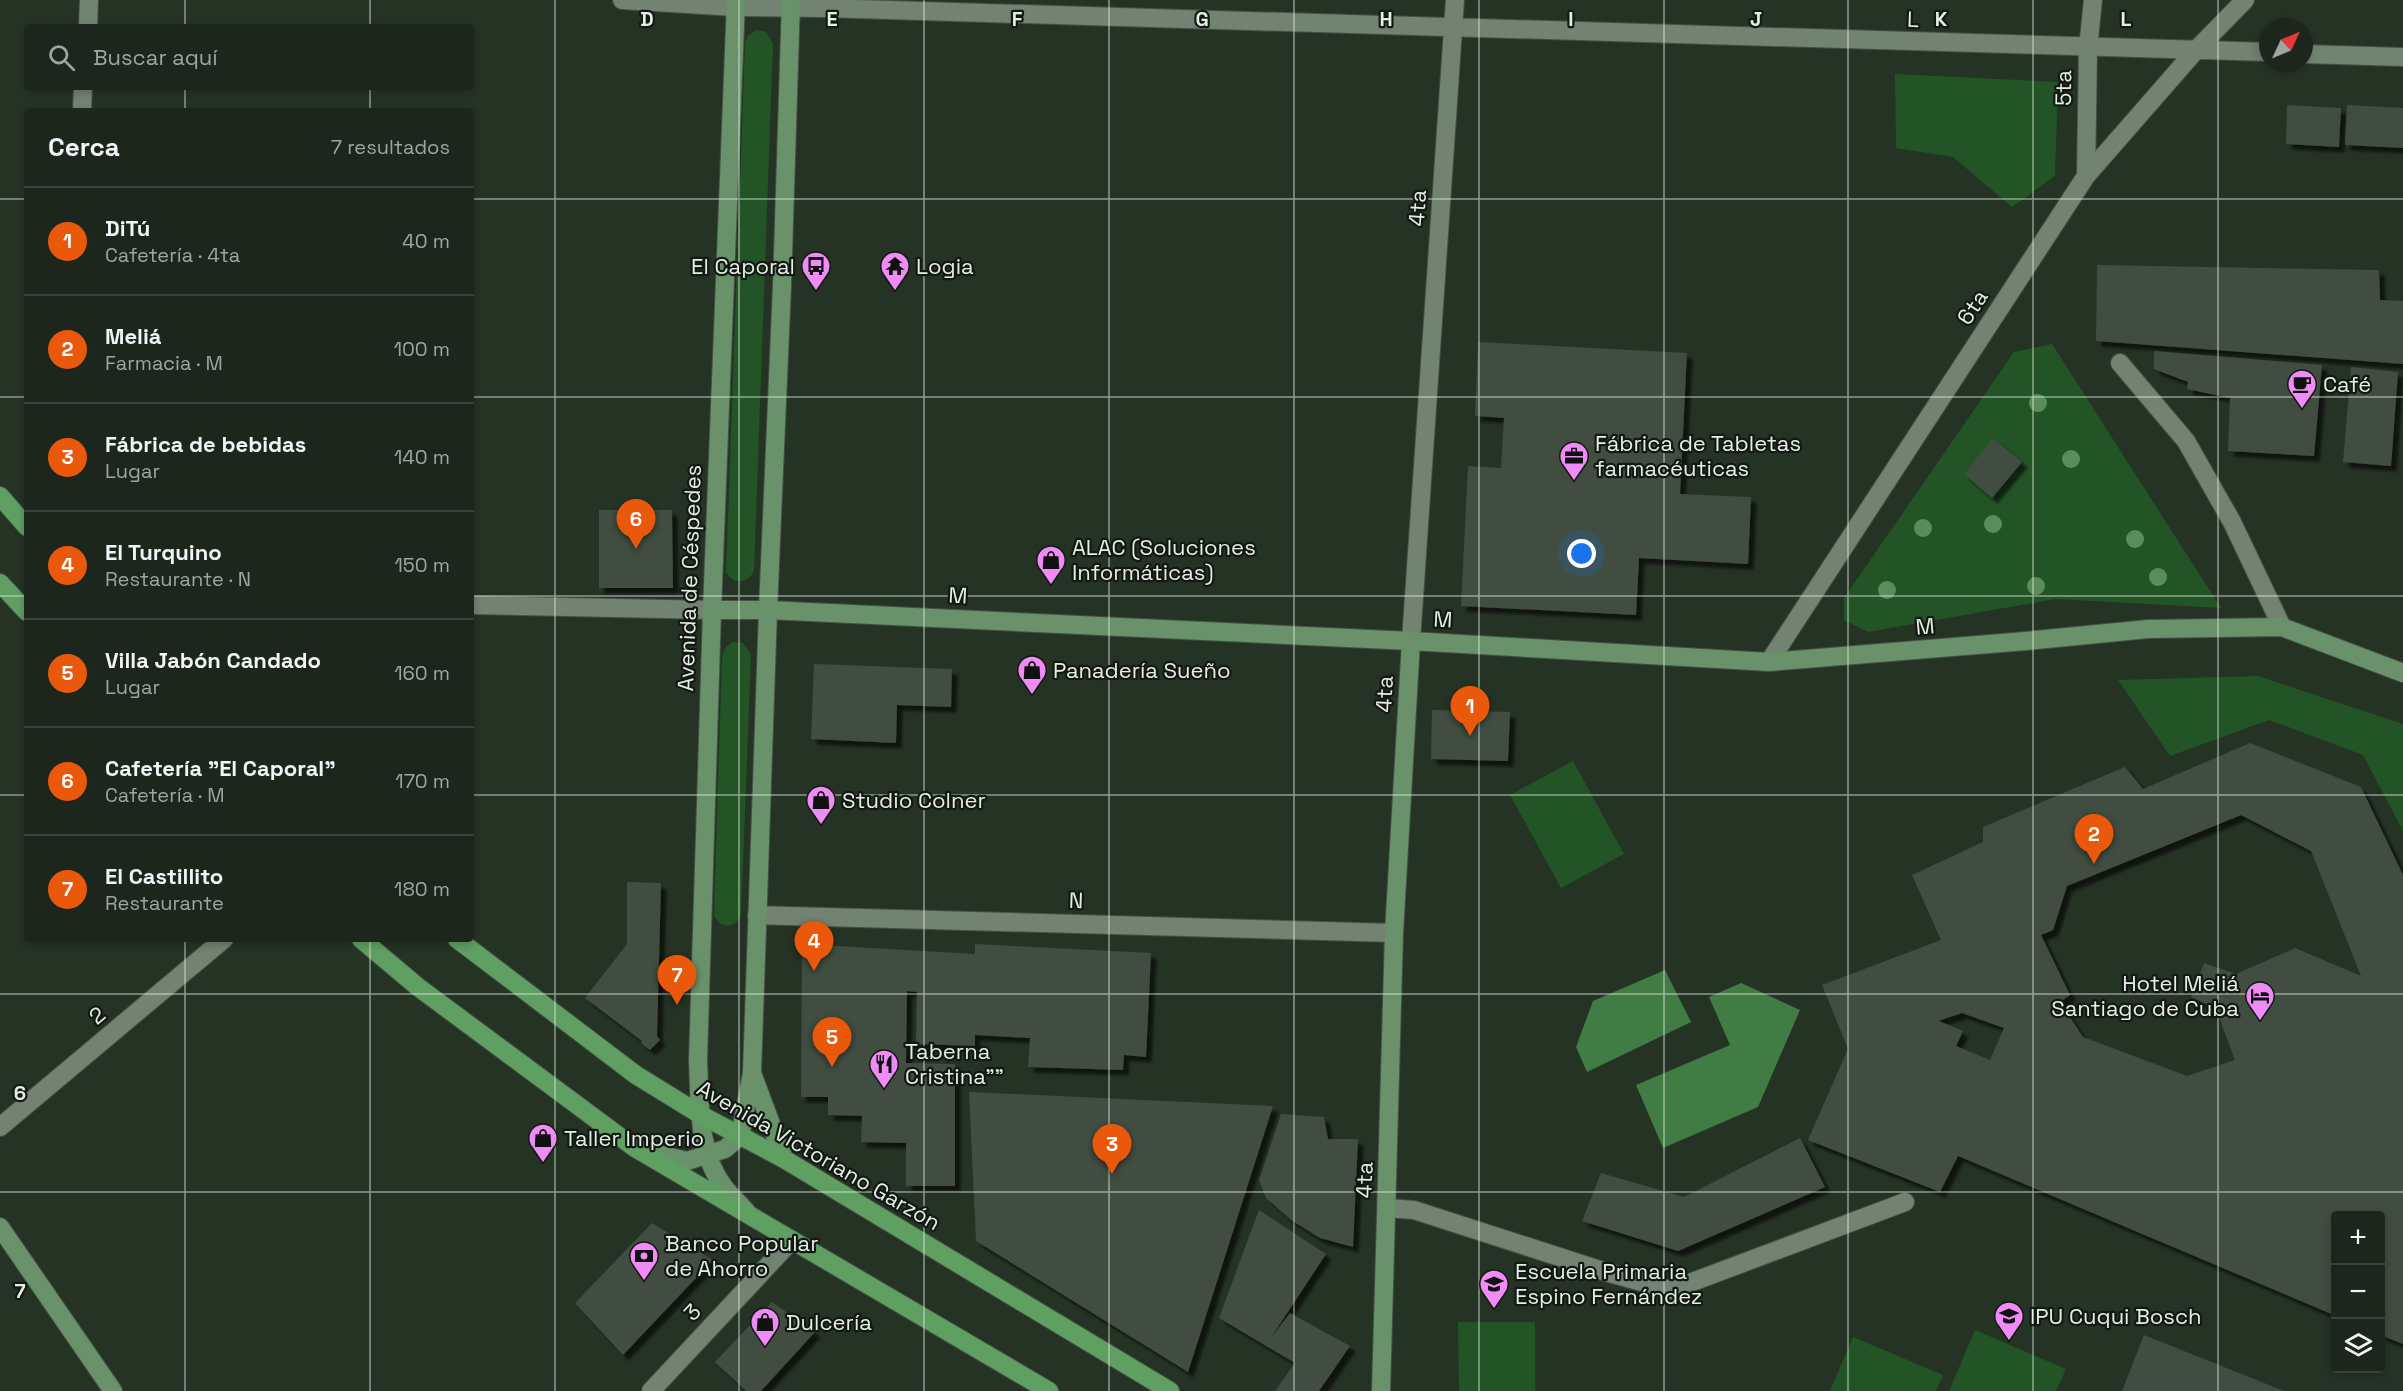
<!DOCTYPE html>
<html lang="es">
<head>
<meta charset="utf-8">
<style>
  body { margin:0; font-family:"Space Grotesk",sans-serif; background:#252e25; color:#f1f3f6 }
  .controls { position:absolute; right:18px; bottom:18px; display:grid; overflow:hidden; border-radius:6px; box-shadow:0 3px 9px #0003 }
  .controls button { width:54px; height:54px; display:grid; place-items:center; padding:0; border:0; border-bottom:2px solid #3a433b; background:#1c261c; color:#f1f3f6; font:30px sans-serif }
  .compass { position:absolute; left:2259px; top:18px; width:54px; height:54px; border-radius:50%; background:#1c261c; box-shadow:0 3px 9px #0003; rotate:46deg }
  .you { position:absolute; left:1582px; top:554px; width:21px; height:21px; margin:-15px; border:4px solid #fff; border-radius:50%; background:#1a73e8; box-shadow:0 0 0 9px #1a73e833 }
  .badge { display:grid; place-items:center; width:39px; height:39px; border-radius:50%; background:#ea580c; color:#fff; font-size:20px; font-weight:700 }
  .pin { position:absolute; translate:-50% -50px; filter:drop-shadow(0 2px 3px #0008) }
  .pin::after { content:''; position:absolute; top:32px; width:21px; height:18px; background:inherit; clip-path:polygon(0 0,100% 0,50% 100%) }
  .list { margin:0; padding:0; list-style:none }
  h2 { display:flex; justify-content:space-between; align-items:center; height:78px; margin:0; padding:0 24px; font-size:26px }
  h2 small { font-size:20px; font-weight:400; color:#a0a5a3 }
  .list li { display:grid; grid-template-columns:39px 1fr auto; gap:18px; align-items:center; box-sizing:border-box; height:108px; padding:0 24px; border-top:2px solid #3a433b }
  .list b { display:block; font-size:22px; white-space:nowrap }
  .list p { margin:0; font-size:20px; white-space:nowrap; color:#a0a5a3 }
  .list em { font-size:20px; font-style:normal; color:#a0a5a3 }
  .icon { flex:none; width:33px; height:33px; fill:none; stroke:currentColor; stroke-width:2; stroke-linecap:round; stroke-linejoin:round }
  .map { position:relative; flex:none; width:2403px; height:1391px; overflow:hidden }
  .search { position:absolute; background:#1c261c; box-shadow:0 3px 9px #0003; left:24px; top:24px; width:450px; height:66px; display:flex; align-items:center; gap:15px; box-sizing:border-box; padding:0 21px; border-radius:6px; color:#a0a5a3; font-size:22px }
  .panel { position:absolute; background:#1c261c; box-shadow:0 3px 9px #0003; left:24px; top:108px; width:450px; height:834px; border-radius:6px }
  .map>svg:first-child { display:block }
  .green { fill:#225425 }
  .water { fill:#417c44 }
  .building { fill:#3f4e3f; fill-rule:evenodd; filter:url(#shadow) }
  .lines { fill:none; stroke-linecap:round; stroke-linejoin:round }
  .lane-casing { stroke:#455145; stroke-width:20 }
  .street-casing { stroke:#455145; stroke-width:20 }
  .secondary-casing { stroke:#455145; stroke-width:20 }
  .primary-casing { stroke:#455145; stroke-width:20 }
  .lane { stroke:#728372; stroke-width:18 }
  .street { stroke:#728372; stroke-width:18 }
  .secondary { stroke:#69916a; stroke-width:18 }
  .primary { stroke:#5f9f62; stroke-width:18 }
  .tree { fill:#5a8d5b }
  .grid { fill:none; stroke:#e5eee4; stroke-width:1.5; stroke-opacity:0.55 }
  .labels { text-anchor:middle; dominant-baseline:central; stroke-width:4.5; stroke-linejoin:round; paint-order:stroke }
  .street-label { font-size:22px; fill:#e5eee4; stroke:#121912 }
  .poi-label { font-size:22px; fill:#e5eee4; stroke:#121912; text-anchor:start }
  .grid-label { font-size:20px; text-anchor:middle; font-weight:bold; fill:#e5eee4; stroke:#121912; stroke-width:4.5; stroke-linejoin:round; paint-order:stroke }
</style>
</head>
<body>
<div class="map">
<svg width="2403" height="1391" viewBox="0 0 2403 1391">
  <defs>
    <filter id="shadow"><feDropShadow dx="5.5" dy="5.5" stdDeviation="1.5" flood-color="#0009"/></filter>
  </defs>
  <rect width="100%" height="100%" fill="#253325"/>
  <path class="green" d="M 757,30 L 766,32 L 773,43 L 754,571 C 747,584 734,585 726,572 L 745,44 L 748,35 Z
    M 1895,74 L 2058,82 L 2055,176 L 2012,207 L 1953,157 L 1896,148 Z
    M 2052,344 L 2221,608 L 2056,599 L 1868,632 L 1844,620 L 1844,598 L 2014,352 Z
    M 733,642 L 743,643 L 751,654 L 741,915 C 735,928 722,930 714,916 L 722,656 L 726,647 Z
    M 2258,676 L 2403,724 L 2403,831 L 2363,755 L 2269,720 L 2170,756 L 2118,680 Z
    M 1573,761 L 1624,854 L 1561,888 L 1510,795 Z
    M 1458,1322 L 1535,1322 L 1535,1391 L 1459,1391 Z
    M 1975,1330 L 2066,1369 L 2056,1391 L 1949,1391 Z
    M 1853,1337 L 1943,1375 L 1936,1391 L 1830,1391 Z"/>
  <path class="water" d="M 1665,970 L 1691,1022 L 1587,1072 L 1576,1047 L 1593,1001 Z
    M 1741,983 L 1800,1010 L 1758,1107 L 1663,1148 L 1636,1085 L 1730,1045 L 1709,997 Z"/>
  <path class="building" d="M 2287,105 L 2341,108 L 2339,147 L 2286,144 Z
    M 2347,105 L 2403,108 L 2403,148 L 2345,145 Z
    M 2097,265 L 2379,270 L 2380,300 L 2403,301 L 2403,364 L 2096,341 Z
    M 1478,342 L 1687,353 L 1680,494 L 1751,497 L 1748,564 L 1639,558 L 1636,615 L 1461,606 L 1468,466 L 1501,468 L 1504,418 L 1475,416 Z
    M 2154,351 L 2322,365 L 2314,456 L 2228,451 L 2230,398 L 2187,389 L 2188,382 L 2154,369 Z
    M 2351,367 L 2398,372 L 2391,466 L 2343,462 Z
    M 1993,438 L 2022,462 L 1992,498 L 1964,474 Z
    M 599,510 L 672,510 L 673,588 L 599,588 Z
    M 814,664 L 952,669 L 951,707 L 897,705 L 896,743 L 811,739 Z
    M 1432,710 L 1510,712 L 1508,761 L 1431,759 Z
    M 2250,743 L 2361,787 L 2403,875 L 2403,1344 L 2380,1335 L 2380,1215 L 2336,1215 L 2336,1316 L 1958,1156 L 1940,1192 L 1808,1140 L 1848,1049 L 1822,985 L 1941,940 L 1912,875 L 1983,842 L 1983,827 L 2125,767 L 2143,789 ZM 2241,815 L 2311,851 L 2361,976 L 2295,948 L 2236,974 L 2204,963 L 2191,997 L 2216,1009 L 2235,1060 L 2187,1076 L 2083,1037 L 2060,1002 L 2070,995 L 2041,935 L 2053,930 L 2067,886 ZM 1962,1013 L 2004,1028 L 1990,1060 L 1956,1046 L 1963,1031 L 1939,1021 L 1932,1023 Z
    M 627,882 L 661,883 L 657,1036 L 660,1040 L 650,1050 L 641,1043 L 642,1041 L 585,998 L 627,944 Z
    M 802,944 L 975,954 L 975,944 L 1151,953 L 1146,1057 L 1124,1055 L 1123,1070 L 1028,1067 L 1030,1038 L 975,1035 L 975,1046 L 916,1044 L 917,992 L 907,991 L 906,1063 L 955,1064 L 955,1186 L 906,1186 L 906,1143 L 861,1142 L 862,1116 L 828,1115 L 828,1097 L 801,1097 Z
    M 969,1092 L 1273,1106 L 1188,1372 L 976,1241 Z
    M 1281,1114 L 1324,1117 L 1328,1139 L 1358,1139 L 1353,1247 L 1320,1238 L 1291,1220 L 1266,1198 L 1259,1180 Z
    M 1800,1138 L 1825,1187 L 1678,1251 L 1582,1221 L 1601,1173 L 1684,1197 Z
    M 1259,1210 L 1326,1254 L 1270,1339 L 1290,1313 L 1350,1346 L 1319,1391 L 1275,1391 L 1295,1363 L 1219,1318 Z
    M 652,1223 L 713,1260 L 623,1355 L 575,1303 Z
    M 772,1302 L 815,1332 L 761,1391 L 746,1391 L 715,1362 Z
    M 2144,1335 L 2284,1391 L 2122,1391 Z"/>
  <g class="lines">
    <g class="lane-casing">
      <path id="lane" d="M 2120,363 L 2186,441 L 2232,522 L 2282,627
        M 1387,1208 L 1414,1210 L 1606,1272 L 1671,1290 L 1905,1202"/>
    </g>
    <g class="street-casing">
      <path id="street" d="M 622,0 L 735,7 L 824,8 L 2268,52
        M 88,27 L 89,0
        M 2304,54 L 2403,57
        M 82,111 L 83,87
        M 2086,176 L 2088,48 L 2093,0
        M 471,605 L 712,610
        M 1411,641 L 1455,0
        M 1769,662 L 2086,176 L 2196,50 L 2245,0
        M 757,915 L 1394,933
        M 0,1127 L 224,939
        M 651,1391 L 792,1240"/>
    </g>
    <g class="secondary-casing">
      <path id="secondary" d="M 736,0 L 712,610 L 698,1060 C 700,1102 697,1152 724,1187 C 731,1196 739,1203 746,1211
        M 712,610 L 768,610 L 1411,641 L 1769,662 L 2026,641 L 2148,629 L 2282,627 L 2403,673
        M 752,1073 L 784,1159
        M 645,1151 L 687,1161 L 725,1149 L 740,1136 L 752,1073 L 768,610 L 782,286 L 791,0
        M 0,1227 L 113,1391
        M 1381,1391 L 1394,933 L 1411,641"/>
    </g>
    <g class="primary-casing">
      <path id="primary" d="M 0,496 L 27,527
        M 0,583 L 27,612
        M 361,939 L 418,987 L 635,1148 L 1049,1391
        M 457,939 L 636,1075 L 701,1115 L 784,1159 L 1170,1391"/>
    </g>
    <use href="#lane" class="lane"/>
    <use href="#street" class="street"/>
    <use href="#secondary" class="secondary"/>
    <use href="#primary" class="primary"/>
  </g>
  <g class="tree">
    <circle cx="2038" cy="403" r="9"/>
    <circle cx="2071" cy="459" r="9"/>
    <circle cx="1993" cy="524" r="9"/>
    <circle cx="1923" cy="528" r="9"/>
    <circle cx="2135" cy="539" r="9"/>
    <circle cx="2158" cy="577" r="9"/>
    <circle cx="2036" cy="586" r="9"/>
    <circle cx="1887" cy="590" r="9"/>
  </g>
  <path class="grid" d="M 185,0 L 185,27M 370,0 L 370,27M 555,0 L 555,1391M 739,0 L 739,1391M 924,0 L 924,1391M 1109,0 L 1109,1391M 1294,0 L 1294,1391M 1479,0 L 1479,1391M 1664,0 L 1664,1391M 1848,0 L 1848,1391M 2033,0 L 2033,1391M 2218,0 L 2218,1391M 185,87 L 185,111M 370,87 L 370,111M 0,199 L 27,199M 471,199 L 2403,199M 0,397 L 27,397M 471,397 L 2403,397M 0,596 L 27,596M 471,596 L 2403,596M 0,795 L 27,795M 471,795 L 2403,795M 185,939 L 185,1391M 370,939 L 370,1391M 0,994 L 2403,994M 0,1192 L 2403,1192"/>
  <defs>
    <g id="bus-pin" transform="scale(1.5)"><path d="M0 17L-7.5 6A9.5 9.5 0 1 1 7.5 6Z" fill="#ef8bf6" stroke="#121912"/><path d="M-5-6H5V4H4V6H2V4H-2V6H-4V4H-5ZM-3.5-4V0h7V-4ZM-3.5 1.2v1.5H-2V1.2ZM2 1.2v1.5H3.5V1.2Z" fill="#111"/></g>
    <g id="temple-pin" transform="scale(1.5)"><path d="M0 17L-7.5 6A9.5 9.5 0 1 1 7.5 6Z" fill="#ef8bf6" stroke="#121912"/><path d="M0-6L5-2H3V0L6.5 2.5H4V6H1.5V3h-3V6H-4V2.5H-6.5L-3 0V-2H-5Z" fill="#111"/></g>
    <g id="cafe-pin" transform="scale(1.5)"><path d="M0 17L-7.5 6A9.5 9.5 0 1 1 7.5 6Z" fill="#ef8bf6" stroke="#121912"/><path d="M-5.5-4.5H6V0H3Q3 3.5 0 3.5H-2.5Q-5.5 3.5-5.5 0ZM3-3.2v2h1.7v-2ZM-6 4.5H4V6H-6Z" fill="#111"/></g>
    <g id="office-pin" transform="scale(1.5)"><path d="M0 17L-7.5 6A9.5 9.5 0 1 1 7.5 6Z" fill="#ef8bf6" stroke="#121912"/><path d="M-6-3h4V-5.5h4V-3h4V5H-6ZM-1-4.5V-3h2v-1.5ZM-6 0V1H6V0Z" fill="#111"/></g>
    <g id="shop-pin" transform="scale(1.5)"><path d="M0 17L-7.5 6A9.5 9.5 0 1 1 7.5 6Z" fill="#ef8bf6" stroke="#121912"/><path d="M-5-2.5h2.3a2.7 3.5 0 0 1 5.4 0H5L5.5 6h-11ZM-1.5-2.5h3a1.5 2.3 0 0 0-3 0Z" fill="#111"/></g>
    <g id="hotel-pin" transform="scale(1.5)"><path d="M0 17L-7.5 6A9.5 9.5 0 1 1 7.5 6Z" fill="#ef8bf6" stroke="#121912"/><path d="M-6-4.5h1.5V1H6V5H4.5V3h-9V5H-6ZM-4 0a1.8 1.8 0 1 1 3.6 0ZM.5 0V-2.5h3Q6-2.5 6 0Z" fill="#111"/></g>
    <g id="restaurant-pin" transform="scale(1.5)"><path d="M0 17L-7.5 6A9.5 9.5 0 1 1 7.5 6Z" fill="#ef8bf6" stroke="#121912"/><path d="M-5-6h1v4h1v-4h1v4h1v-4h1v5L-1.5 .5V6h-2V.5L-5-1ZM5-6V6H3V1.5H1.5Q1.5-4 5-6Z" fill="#111"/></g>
    <g id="bank-pin" transform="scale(1.5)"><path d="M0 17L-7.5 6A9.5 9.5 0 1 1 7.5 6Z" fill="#ef8bf6" stroke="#121912"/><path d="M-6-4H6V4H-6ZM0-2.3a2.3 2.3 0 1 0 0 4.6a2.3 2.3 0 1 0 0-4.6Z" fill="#111"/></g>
    <g id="school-pin" transform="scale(1.5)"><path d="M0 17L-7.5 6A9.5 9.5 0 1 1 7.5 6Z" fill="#ef8bf6" stroke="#121912"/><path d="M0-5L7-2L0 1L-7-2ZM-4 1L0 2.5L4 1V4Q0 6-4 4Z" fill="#111"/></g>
  </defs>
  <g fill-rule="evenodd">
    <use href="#bus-pin" x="816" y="266"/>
    <use href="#temple-pin" x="895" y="266"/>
    <use href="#cafe-pin" x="2302" y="384"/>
    <use href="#office-pin" x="1574" y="456"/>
    <use href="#shop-pin" x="1051" y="560"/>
    <use href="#shop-pin" x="1032" y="670"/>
    <use href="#shop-pin" x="821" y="800"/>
    <use href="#hotel-pin" x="2260" y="996"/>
    <use href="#restaurant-pin" x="884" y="1064"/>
    <use href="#shop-pin" x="543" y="1138"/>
    <use href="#bank-pin" x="644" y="1256"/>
    <use href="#school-pin" x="1494" y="1284"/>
    <use href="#school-pin" x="2009" y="1316"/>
    <use href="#shop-pin" x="765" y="1322"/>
  </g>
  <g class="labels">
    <g class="street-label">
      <text transform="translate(1913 19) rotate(2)">L</text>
      <text transform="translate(2063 88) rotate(-89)">5ta</text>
      <text transform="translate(1417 208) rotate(-86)">4ta</text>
      <text transform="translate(1972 307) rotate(-57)">6ta</text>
      <text transform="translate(689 578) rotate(-88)">Avenida de Céspedes</text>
      <text transform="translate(958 595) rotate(3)">M</text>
      <text transform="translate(1443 619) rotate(3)">M</text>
      <text transform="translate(1925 626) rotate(-5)">M</text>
      <text transform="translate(1384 694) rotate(-87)">4ta</text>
      <text transform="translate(1076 900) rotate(2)">N</text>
      <text transform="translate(97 1015) rotate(-40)">2</text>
      <text transform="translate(819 1155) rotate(30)">Avenida Victoriano Garzón</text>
      <text transform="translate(1364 1180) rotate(-88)">4ta</text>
      <text transform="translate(692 1312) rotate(-47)">3</text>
    </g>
    <g class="poi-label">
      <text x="795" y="266" text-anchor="end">El Caporal</text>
      <text x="916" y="266">Logia</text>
      <text x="2323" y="384">Café</text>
      <text x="1595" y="443">Fábrica de Tabletas<tspan x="1595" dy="25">farmacéuticas</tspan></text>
      <text x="1072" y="547">ALAC (Soluciones<tspan x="1072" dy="25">Informáticas)</tspan></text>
      <text x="1053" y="670">Panadería Sueño</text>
      <text x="842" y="800">Studio Colner</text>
      <text x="2239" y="983" text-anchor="end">Hotel Meliá<tspan x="2239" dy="25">Santiago de Cuba</tspan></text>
      <text x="905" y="1051">Taberna<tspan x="905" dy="25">Cristina""</tspan></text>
      <text x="564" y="1138">Taller Imperio</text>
      <text x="665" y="1243">Banco Popular<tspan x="665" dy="25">de Ahorro</tspan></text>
      <text x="1515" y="1271">Escuela Primaria<tspan x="1515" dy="25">Espino Fernández</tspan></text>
      <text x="2030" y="1316">IPU Cuqui Bosch</text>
      <text x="786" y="1322">Dulcería</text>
    </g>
  </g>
  <g class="grid-label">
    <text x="647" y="26">D</text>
    <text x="832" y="26">E</text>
    <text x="1017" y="26">F</text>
    <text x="1202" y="26">G</text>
    <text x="1386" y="26">H</text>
    <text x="1571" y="26">I</text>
    <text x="1756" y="26">J</text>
    <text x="1941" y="26">K</text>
    <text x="2126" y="26">L</text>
    <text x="20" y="1100">6</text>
    <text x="20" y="1298">7</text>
  </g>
</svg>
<div class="controls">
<button>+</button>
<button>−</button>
<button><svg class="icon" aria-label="layers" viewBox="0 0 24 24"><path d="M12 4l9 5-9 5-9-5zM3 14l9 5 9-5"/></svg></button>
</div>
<svg class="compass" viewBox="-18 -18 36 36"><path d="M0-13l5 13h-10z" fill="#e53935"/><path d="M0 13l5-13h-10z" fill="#a0a5a3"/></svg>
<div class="you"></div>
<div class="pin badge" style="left:1470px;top:736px">1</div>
<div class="pin badge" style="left:2094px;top:864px">2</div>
<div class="pin badge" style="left:1112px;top:1174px">3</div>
<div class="pin badge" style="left:814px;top:971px">4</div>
<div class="pin badge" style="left:832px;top:1067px">5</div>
<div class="pin badge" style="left:636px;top:549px">6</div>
<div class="pin badge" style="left:677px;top:1005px">7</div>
<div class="search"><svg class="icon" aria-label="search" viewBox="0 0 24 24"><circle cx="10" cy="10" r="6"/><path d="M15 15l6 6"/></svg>Buscar aquí</div>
<section class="panel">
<h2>Cerca<small>7 resultados</small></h2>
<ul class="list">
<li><span class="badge">1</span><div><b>DiTú</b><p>Cafetería · 4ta</p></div><em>40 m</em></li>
<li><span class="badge">2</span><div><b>Meliá</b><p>Farmacia · M</p></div><em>100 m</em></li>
<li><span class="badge">3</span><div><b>Fábrica de bebidas</b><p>Lugar</p></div><em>140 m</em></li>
<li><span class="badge">4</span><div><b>El Turquino</b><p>Restaurante · N</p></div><em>150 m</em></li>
<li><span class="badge">5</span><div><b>Villa Jabón Candado</b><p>Lugar</p></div><em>160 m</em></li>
<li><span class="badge">6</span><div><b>Cafetería &quot;El Caporal&quot;</b><p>Cafetería · M</p></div><em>170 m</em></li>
<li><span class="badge">7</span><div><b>El Castillito</b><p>Restaurante</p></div><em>180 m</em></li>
</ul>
</section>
</div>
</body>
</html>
